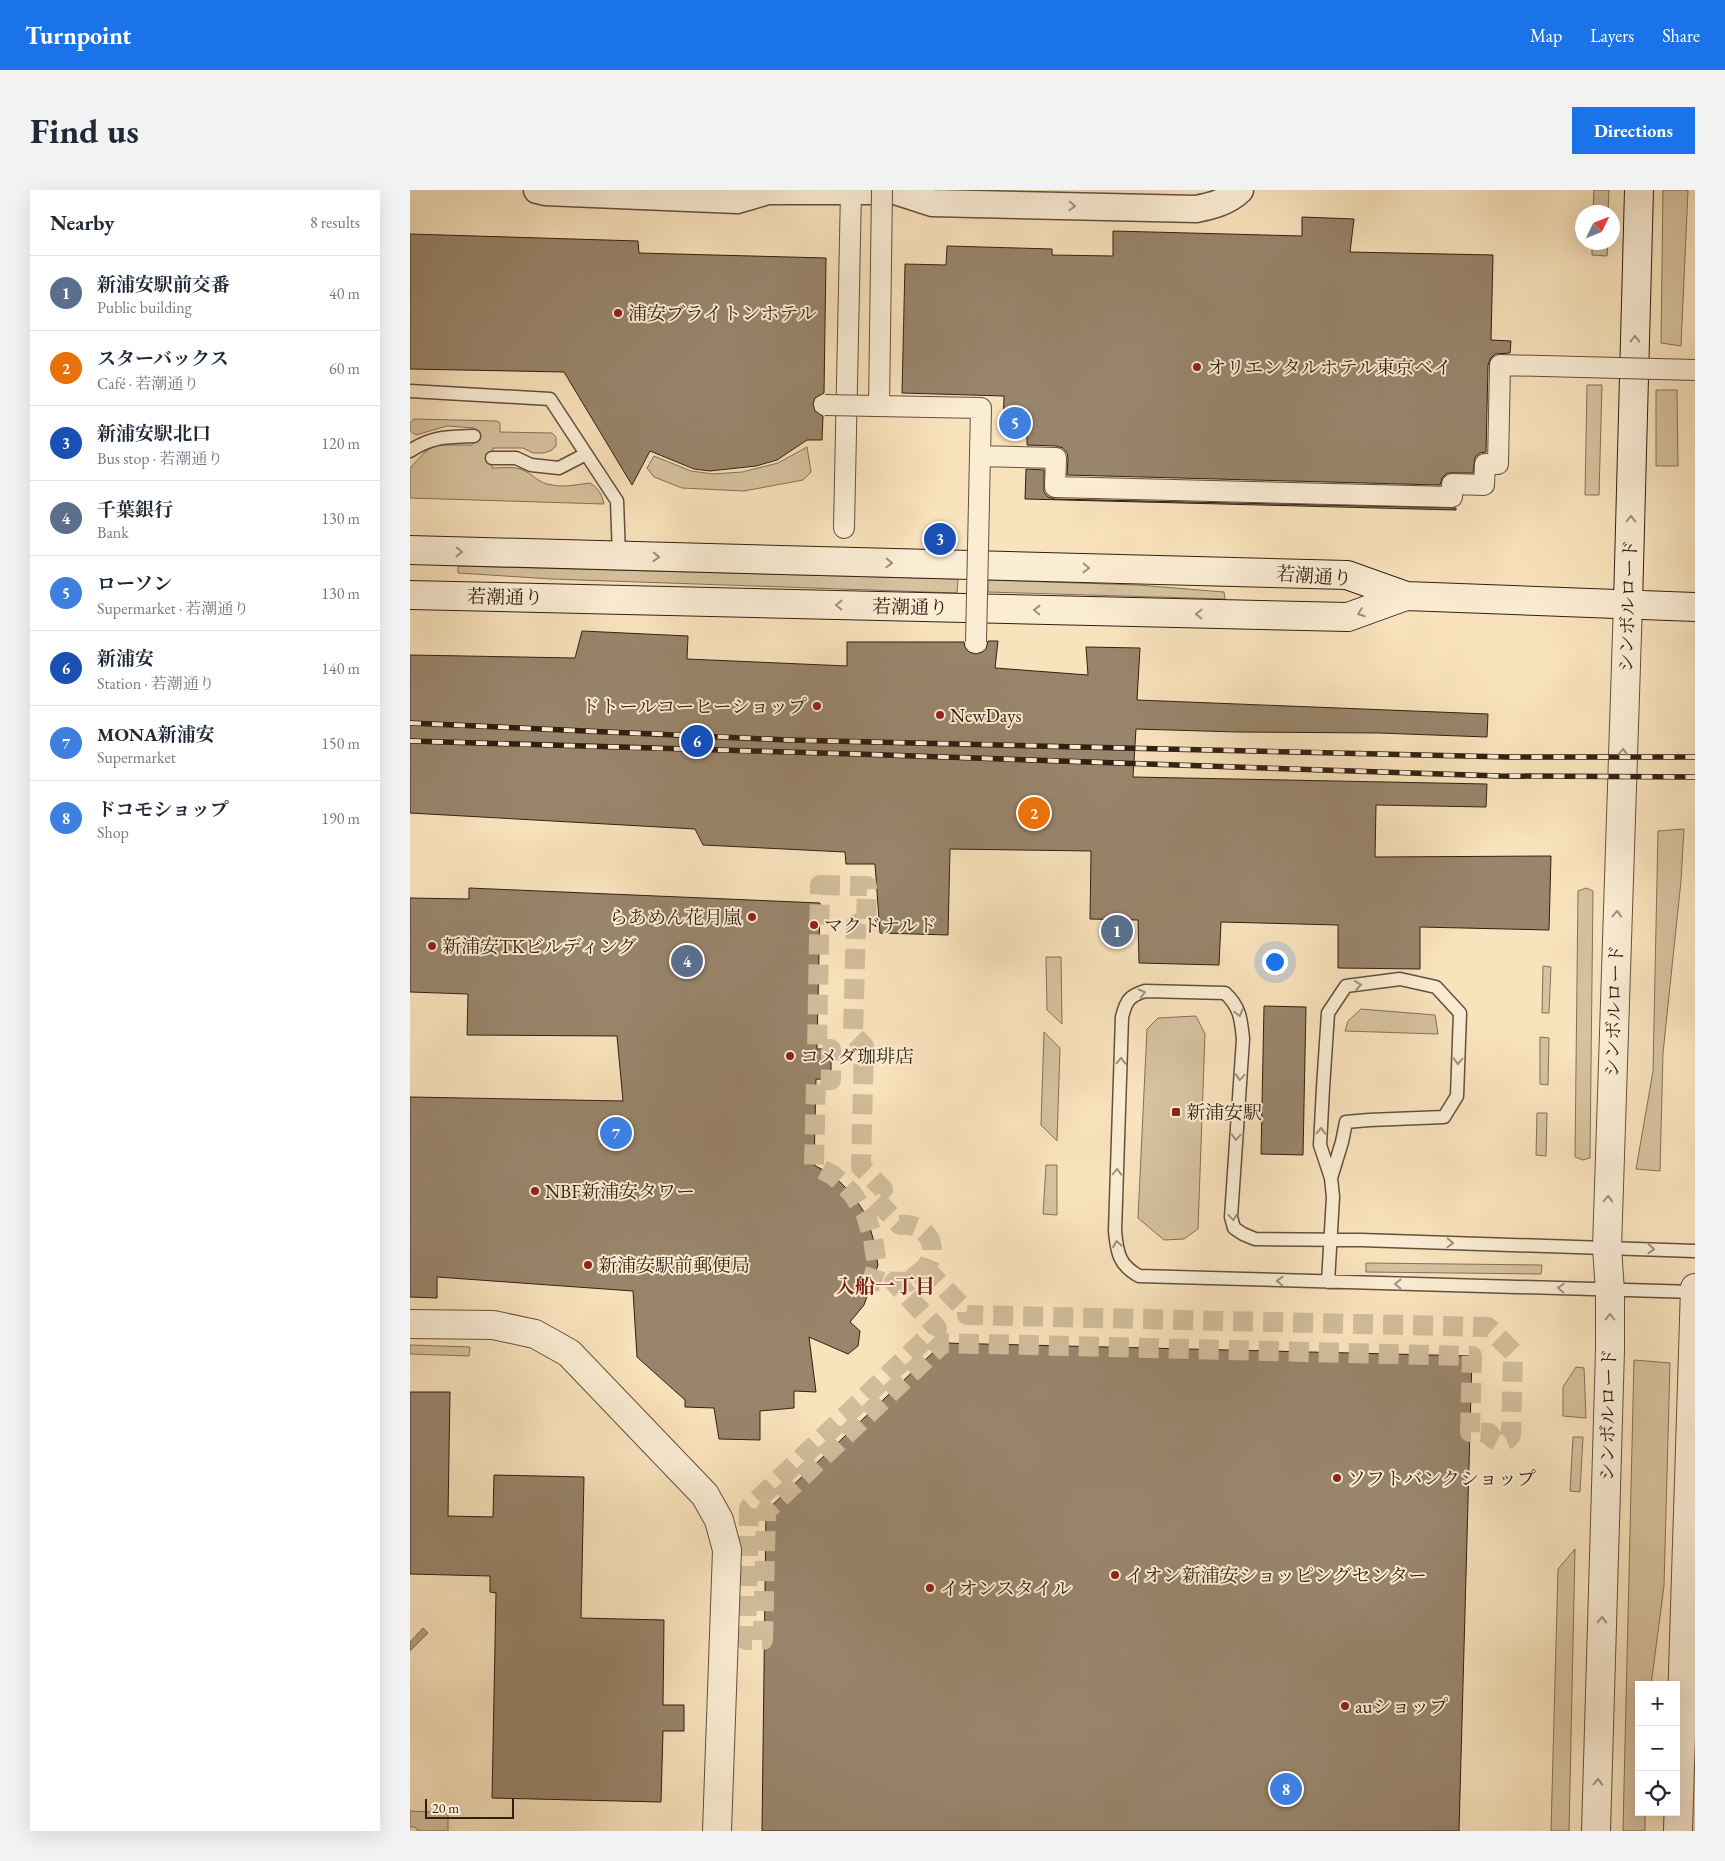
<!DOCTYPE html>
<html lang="en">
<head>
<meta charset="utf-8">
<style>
  body { margin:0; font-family:"EB Garamond","Noto Serif JP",serif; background:#f2f2f3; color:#1f2937 }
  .controls { position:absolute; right:15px; bottom:15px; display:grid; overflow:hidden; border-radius:0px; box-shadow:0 5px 20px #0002 }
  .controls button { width:45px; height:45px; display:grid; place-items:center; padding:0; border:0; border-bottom:1px solid #e0e1e3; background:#fff; color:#1f2937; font:25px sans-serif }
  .compass { position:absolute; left:1165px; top:15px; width:45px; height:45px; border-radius:50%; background:#fff; box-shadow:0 5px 20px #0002; rotate:47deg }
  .scale { position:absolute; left:15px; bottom:12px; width:89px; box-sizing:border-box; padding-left:5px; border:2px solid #321f13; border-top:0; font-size:14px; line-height:18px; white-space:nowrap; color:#321f13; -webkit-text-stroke:4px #fbedd4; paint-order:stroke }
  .you { position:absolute; left:864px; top:771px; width:18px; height:18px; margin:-12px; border:4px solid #fff; border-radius:50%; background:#1a73e8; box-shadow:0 0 0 8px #1a73e833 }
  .badge { display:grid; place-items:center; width:32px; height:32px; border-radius:50%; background:#1a73e8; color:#fff; font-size:16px; font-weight:700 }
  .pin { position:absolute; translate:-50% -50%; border:2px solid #fff; box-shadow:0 1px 5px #0006 }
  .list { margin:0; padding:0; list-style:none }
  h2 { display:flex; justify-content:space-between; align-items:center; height:65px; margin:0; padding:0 20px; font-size:21px }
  h2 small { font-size:16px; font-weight:400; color:#747a83 }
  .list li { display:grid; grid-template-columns:32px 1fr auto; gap:15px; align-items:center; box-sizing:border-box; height:75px; padding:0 20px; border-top:1px solid #e0e1e3 }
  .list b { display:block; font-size:19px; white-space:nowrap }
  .list p { margin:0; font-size:16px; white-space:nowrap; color:#747a83 }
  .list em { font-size:16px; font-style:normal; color:#747a83 }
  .icon { flex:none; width:28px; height:28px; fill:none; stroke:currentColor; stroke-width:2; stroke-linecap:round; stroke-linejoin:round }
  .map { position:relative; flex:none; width:1285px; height:1641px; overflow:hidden; border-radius:0px }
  header { display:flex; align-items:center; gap:30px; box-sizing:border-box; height:70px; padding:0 25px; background:#1a73e8; color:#fff }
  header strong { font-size:24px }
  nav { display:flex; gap:28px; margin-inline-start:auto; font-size:18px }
  .intro { display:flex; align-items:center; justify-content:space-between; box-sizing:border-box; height:120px; padding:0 30px }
  h1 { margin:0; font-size:35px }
  .button { padding:12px 22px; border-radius:0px; background:#1a73e8; color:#fff; font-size:18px; font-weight:700 }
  main { display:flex; gap:30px; padding:0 30px }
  aside { flex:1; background:#fff; border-radius:0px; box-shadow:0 5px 20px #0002 }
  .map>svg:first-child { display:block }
  .green { fill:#d7c2a0; stroke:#84705a }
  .water { fill:#b5a083; stroke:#816c56 }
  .building { fill:#99856b; stroke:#321f13 }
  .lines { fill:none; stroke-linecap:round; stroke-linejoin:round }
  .pedestrian-tunnel { stroke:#d1bc9b; stroke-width:20; stroke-dasharray:20 10; stroke-linecap:butt }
  .service-casing { stroke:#64503e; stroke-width:15 }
  .pedestrian-casing { stroke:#64503e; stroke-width:22 }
  .minor-casing { stroke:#64503e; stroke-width:29 }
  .tertiary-casing { stroke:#64503e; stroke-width:30 }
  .secondary-casing { stroke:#321f13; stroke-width:30 }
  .service { stroke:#fbedd4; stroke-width:12 }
  .pedestrian { stroke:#fbedd4; stroke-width:20 }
  .minor { stroke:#fbedd4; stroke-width:26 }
  .tertiary { stroke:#fbedd4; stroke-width:28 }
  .secondary { stroke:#fbedd4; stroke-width:28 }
  .rail-casing { stroke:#321f13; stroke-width:5.5 }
  .rail { stroke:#fbedd4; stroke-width:4; stroke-dasharray:11; stroke-linecap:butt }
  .pedestrian-bridge-casing { stroke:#64503e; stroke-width:22; stroke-linecap:butt }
  .pedestrian-bridge { stroke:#fbedd4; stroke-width:20 }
  .oneway { stroke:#a1907d }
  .poi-dot { fill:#8f2418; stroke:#fbedd4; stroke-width:2 }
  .labels { text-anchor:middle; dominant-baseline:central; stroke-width:4; stroke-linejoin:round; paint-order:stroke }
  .poi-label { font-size:19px; fill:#321f13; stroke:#fbedd4; text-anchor:start }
  .street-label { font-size:19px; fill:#321f13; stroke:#fbedd4 }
  .neighbourhood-label { font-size:20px; font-weight:bold; fill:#7a1f14; stroke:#fbedd4 }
</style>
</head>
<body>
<header>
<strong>Turnpoint</strong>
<nav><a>Map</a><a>Layers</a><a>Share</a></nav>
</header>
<div class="intro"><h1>Find us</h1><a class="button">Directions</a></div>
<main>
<aside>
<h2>Nearby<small>8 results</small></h2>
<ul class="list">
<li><span class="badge" style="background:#5c6f8a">1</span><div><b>新浦安駅前交番</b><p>Public building</p></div><em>40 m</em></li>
<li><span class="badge" style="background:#e8710a">2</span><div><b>スターバックス</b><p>Café · 若潮通り</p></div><em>60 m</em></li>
<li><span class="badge" style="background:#1a4fb4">3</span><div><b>新浦安駅北口</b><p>Bus stop · 若潮通り</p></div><em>120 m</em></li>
<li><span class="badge" style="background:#5c6f8a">4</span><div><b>千葉銀行</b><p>Bank</p></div><em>130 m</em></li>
<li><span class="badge" style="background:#3f7fe0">5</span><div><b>ローソン</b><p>Supermarket · 若潮通り</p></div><em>130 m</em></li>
<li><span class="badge" style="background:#1a4fb4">6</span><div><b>新浦安</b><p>Station · 若潮通り</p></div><em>140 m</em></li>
<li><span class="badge" style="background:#3f7fe0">7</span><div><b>MONA新浦安</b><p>Supermarket</p></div><em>150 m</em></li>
<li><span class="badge" style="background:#3f7fe0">8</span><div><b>ドコモショップ</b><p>Shop</p></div><em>190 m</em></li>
</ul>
</aside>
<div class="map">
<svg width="1285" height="1641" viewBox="0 0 1285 1641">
  <rect width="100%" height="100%" fill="#f9e3bd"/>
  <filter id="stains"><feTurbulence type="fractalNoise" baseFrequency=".004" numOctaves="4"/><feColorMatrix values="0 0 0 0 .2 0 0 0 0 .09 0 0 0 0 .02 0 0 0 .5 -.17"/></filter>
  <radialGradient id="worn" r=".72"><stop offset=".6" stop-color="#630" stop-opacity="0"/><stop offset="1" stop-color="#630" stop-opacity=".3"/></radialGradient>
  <path class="green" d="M 1184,0 L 1199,0 L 1198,22 L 1183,22 Z
    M 1253,0 L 1278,0 L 1271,156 L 1251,153 Z
    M 1182,53 L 1198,53 L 1197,66 L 1182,65 Z
    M 1177,195 L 1192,195 L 1189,305 L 1175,305 Z
    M 1246,200 L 1267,200 L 1268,276 L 1246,276 Z
    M 4,229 L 87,231 L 90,233 L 90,242 L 142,243 L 146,247 L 146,256 L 142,260 L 134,263 L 123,263 L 113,258 L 83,258 L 82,278 C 92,278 104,276 113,280 C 122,284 127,291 137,294 C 154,298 163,295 180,293 C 188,298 192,304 194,314 L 0,308 L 0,278 L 16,261 L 27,255 L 62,255 L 64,238 L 37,236 L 6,245 L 0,241 L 0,233 Z
    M 397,257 L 401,282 L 393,290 L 334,301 L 272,298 L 244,287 L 237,278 L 244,266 L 281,281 L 303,284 L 332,282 L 368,273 Z
    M 48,376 L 548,389 L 547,403 L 142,389 L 48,383 Z
    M 578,390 L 728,395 L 814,402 L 815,409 L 578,402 Z
    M 1274,639 L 1271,691 L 1253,863 L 1250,981 L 1226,979 L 1243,881 L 1248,641 Z
    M 1176,698 L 1183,701 L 1180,968 L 1173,970 L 1165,967 L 1168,701 Z
    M 636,767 L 651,767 L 652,834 L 637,820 Z
    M 1133,776 L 1141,777 L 1139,823 L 1132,823 Z
    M 951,819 L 1025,825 L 1028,844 L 935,841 L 938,831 Z
    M 786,826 L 795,844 L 788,1039 L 774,1049 L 754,1050 L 728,1028 L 737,839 L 748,828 Z
    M 634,842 L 650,858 L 647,951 L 631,935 Z
    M 1130,847 L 1139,848 L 1138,895 L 1130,894 Z
    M 1127,923 L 1137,923 L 1136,966 L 1126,965 Z
    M 636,975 L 647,975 L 647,1025 L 633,1024 Z
    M 956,1073 L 1132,1075 L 1131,1084 L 956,1082 Z
    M 0,1155 L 60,1157 L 59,1166 L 0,1164 Z
    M 1224,1170 L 1260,1173 L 1254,1396 L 1241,1495 L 1229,1495 L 1229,1622 L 1235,1622 L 1235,1641 L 1213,1641 Z
    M 1166,1177 L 1174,1178 L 1176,1228 L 1153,1226 L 1153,1197 Z
    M 1163,1247 L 1173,1247 L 1170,1302 L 1160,1301 Z
    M 1165,1359 L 1159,1641 L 1141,1641 L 1148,1379 Z
    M 0,1621 L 38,1623 L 38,1641 L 8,1641 L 5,1637 L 0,1637 Z"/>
  <path class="water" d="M 13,1438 L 18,1443 L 0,1461 L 0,1452 Z"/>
  <path class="building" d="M 892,27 L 944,29 L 940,62 L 1083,65 L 1081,150 L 1101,151 L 1100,163 L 1085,164 L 1080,169 L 1078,175 L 1076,262 L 1070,263 L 1065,267 L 1063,283 L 1037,283 L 1032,288 L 1030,295 L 657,285 L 658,268 L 657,263 L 653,258 L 646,256 L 617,255 L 617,242 L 593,242 L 594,206 L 492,203 L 495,74 L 536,75 L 537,56 L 642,59 L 642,65 L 703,66 L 703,41 L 892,46 Z
    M 0,44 L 228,51 L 229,63 L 416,68 L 414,203 L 405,208 L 403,214 L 405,221 L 413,226 L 412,250 L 397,250 L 367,270 L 346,276 L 300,281 L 284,279 L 240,261 L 222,295 L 154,182 L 0,179 Z
    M 616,279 L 634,280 L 634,302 L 638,307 L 645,309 L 1046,318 L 1046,320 L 615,309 Z
    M 172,441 L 278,446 L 277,469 L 437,476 L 437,452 L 554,452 L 555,457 L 559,462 L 566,464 L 572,462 L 576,459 L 578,451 L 588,451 L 585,478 L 678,485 L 676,457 L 730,458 L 727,510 L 1078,524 L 1077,547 L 969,543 L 827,542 L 726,539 L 723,587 L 1077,594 L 1076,617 L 966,615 L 965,667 L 1141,666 L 1139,740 L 1010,737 L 1010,779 L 928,778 L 928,735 L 811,732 L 809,775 L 729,773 L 728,730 L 680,729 L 681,661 L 540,659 L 538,745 L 470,743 L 465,674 L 436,674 L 435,662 L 293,655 L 285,639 L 0,623 L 0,465 L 165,468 Z
    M 59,698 L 410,713 L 407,859 L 421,859 L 421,890 L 406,889 L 404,975 L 424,986 L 442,1004 L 456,1025 L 463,1048 L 468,1075 L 454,1115 L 440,1132 L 450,1141 L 448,1156 L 438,1164 L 399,1147 L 406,1202 L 384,1201 L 384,1218 L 350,1221 L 350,1250 L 309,1249 L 304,1218 L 275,1217 L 275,1210 L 227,1167 L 223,1101 L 27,1087 L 27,1108 L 0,1107 L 0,907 L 213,911 L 207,846 L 57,845 L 58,804 L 0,802 L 0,708 L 59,709 Z
    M 854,816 L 896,817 L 893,965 L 851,964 Z
    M 533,1153 L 1062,1166 L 1049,1641 L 352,1641 L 356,1321 Z
    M 0,1202 L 40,1202 L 38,1326 L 83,1327 L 84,1285 L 174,1287 L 171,1428 L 254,1430 L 253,1515 L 274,1515 L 274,1541 L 253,1541 L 251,1612 L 82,1608 L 86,1403 L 80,1402 L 80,1386 L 0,1384 Z"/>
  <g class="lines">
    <path class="pedestrian-tunnel" d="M 410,695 L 457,696 L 456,734 L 446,734 L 443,845 L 454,856 L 451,977 L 473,999 L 464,1008 L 490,1035 C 510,1032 528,1049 520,1070 C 516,1080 506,1086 498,1092 L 462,1091 L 467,1075 L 463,1049 L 456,1025 L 442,1003 L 424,986 L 404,975 L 406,889 L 421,890 L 421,859 L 407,859 Z
      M 515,1078 L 557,1122 L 557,1125 L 1078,1137 L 1103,1162 L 1101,1245 L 1098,1249 L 1090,1252 L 1082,1248 L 1079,1243 L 1060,1242 L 1062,1166 L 533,1153 L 356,1321 L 353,1450 L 336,1450 L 339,1318 L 527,1138 L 484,1092 L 498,1092 Z"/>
    <g class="service-casing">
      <path id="service" d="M 0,201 L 140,209 L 207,311 L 209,366
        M 0,261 C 22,246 38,247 64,246
        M 82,268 L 106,268 L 121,275 L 149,278 L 176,264
        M 918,1092 L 923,1007 L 921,988 L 910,955 L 913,898 L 918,823 L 936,796 L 990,789 L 1026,797 L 1050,823 L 1047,906 L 1034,927 L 959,930 L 936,932 L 932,952 L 921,988
        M 1285,1102 L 729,1086 C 709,1075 707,1063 705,1041 L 712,827 C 716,811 719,806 735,801 L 815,803 C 830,817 831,829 833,849 L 821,1027 L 824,1038 L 833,1044 L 845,1049 L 951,1050 L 1285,1061"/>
    </g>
    <g class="pedestrian-casing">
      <path id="pedestrian" d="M 434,338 L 441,1"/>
    </g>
    <g class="minor-casing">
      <path id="minor" d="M 127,0 L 135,2 L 327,10 L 358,1 L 485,1 L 522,13 L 786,19 C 801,16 818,12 830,0"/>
    </g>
    <g class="tertiary-casing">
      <path id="tertiary" d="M 0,1134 L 83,1135 L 125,1144 L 159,1163 L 295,1305 L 309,1330 L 317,1360 L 307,1641
        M 1186,1641 L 1200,1160 L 1200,1101 L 1197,1058 L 1218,413
        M 1268,1641 L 1285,1098"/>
    </g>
    <g class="secondary-casing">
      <path id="secondary" d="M 0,360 L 937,385 L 996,406 L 1285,417
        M 0,405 L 938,427 L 996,406
        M 1218,413 L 1229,0"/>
    </g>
    <use href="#service" class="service"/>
    <use href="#pedestrian" class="pedestrian"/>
    <use href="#minor" class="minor"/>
    <use href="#tertiary" class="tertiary"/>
    <use href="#secondary" class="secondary"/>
    <g class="rail-casing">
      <path id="rail" d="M 0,533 L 378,550 L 1098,567 L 1285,567
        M 0,551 L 445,564 L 1090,586 L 1285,587"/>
    </g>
    <use href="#rail" class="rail"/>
    <g class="pedestrian-bridge-casing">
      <path id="pedestrian-bridge" d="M 415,215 L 571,218 L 566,452
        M 469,216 L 472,0
        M 570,266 L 646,268 L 645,297 L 1042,307 L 1042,294 L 1074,295 L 1075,274 L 1088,274 L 1090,175 L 1285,180"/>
    </g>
    <use href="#pedestrian-bridge" class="pedestrian-bridge"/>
  </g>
  <defs><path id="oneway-chevron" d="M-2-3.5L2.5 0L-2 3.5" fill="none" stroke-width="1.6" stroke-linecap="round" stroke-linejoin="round" transform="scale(1.25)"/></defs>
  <g class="oneway">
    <use href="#oneway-chevron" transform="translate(662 16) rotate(2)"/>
    <use href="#oneway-chevron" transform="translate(1225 149) rotate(-89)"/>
    <use href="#oneway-chevron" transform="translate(1221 329) rotate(-89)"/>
    <use href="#oneway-chevron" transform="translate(49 362) rotate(1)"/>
    <use href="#oneway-chevron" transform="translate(246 367) rotate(2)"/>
    <use href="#oneway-chevron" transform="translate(479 373) rotate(2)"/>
    <use href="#oneway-chevron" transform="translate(676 378) rotate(1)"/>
    <use href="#oneway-chevron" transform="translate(429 415) rotate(-179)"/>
    <use href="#oneway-chevron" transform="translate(627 420) rotate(-179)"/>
    <use href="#oneway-chevron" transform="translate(951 423) rotate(160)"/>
    <use href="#oneway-chevron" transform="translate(789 424) rotate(-179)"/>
    <use href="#oneway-chevron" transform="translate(1213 562) rotate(-88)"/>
    <use href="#oneway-chevron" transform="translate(1207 724) rotate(-88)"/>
    <use href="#oneway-chevron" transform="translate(948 795) rotate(-8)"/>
    <use href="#oneway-chevron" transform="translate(732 803) rotate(-14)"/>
    <use href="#oneway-chevron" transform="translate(829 823) rotate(74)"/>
    <use href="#oneway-chevron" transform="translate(711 871) rotate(-88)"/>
    <use href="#oneway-chevron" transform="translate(1048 871) rotate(92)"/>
    <use href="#oneway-chevron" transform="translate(830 887) rotate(94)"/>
    <use href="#oneway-chevron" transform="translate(911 941) rotate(-87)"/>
    <use href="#oneway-chevron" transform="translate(826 947) rotate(94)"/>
    <use href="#oneway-chevron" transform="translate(707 982) rotate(-88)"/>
    <use href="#oneway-chevron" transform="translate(1198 1009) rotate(-88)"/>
    <use href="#oneway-chevron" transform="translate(823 1027) rotate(85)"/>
    <use href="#oneway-chevron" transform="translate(1040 1053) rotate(2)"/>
    <use href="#oneway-chevron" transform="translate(707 1054) rotate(-100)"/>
    <use href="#oneway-chevron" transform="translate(1241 1059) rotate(2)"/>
    <use href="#oneway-chevron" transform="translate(870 1091) rotate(-178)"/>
    <use href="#oneway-chevron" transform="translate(988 1094) rotate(-179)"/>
    <use href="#oneway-chevron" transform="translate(1151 1098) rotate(-177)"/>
    <use href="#oneway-chevron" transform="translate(1200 1127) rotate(-90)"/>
    <use href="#oneway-chevron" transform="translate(1192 1430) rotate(-88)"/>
    <use href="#oneway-chevron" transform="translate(1188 1592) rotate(-88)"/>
  </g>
  <g class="poi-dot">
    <circle cx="208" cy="123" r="5"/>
    <circle cx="787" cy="177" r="5"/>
    <circle cx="407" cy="516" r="5"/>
    <circle cx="530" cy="525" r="5"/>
    <circle cx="342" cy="727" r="5"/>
    <circle cx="404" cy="735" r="5"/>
    <circle cx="22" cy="756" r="5"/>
    <circle cx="380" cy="866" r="5"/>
    <rect x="761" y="917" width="10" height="10" rx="2.5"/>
    <circle cx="125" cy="1001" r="5"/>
    <circle cx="178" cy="1075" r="5"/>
    <circle cx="927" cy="1288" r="5"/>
    <circle cx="705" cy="1385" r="5"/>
    <circle cx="520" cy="1398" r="5"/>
    <circle cx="935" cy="1516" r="5"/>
  </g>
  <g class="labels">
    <g class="poi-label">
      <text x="218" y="123">浦安ブライトンホテル</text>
      <text x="797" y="177">オリエンタルホテル東京ベイ</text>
      <text x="397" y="516" text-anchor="end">ドトールコーヒーショップ</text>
      <text x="540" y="525">NewDays</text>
      <text x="332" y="727" text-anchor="end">らあめん花月嵐</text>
      <text x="414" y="735">マクドナルド</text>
      <text x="32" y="756">新浦安TKビルディング</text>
      <text x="390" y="866">コメダ珈琲店</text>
      <text x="776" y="922">新浦安駅</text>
      <text x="135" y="1001">NBF新浦安タワー</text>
      <text x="188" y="1075">新浦安駅前郵便局</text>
      <text x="937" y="1288">ソフトバンクショップ</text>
      <text x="715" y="1385">イオン新浦安ショッピングセンター</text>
      <text x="530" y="1398">イオンスタイル</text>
      <text x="945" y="1516">auショップ</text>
    </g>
    <g class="street-label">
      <text transform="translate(904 386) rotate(4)">若潮通り</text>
      <text transform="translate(95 407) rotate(1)">若潮通り</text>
      <text transform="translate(1218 416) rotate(-88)">シンボルロード</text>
      <text transform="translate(500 417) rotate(1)">若潮通り</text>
      <text transform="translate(1204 821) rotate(-88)">シンボルロード</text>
      <text transform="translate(1198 1225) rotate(-89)">シンボルロード</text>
    </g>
    <g class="neighbourhood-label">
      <text x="475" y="1096">入船一丁目</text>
    </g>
  </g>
  <rect width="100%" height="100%" filter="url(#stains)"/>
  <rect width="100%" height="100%" fill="url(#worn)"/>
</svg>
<div class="controls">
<button>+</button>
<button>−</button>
<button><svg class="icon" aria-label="locate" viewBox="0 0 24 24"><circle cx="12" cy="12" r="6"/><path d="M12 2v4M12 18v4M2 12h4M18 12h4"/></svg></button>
</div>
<svg class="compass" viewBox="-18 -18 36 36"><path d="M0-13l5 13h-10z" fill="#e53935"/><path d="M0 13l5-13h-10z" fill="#747a83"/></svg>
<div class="scale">20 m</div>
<div class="you"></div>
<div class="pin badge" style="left:707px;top:741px;background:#5c6f8a">1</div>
<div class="pin badge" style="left:624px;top:623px;background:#e8710a">2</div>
<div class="pin badge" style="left:530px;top:349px;background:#1a4fb4">3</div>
<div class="pin badge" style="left:277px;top:771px;background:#5c6f8a">4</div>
<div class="pin badge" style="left:605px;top:233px;background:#3f7fe0">5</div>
<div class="pin badge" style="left:287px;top:551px;background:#1a4fb4">6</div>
<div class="pin badge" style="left:206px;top:943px;background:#3f7fe0">7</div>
<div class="pin badge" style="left:876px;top:1599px;background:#3f7fe0">8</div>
</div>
</main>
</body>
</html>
